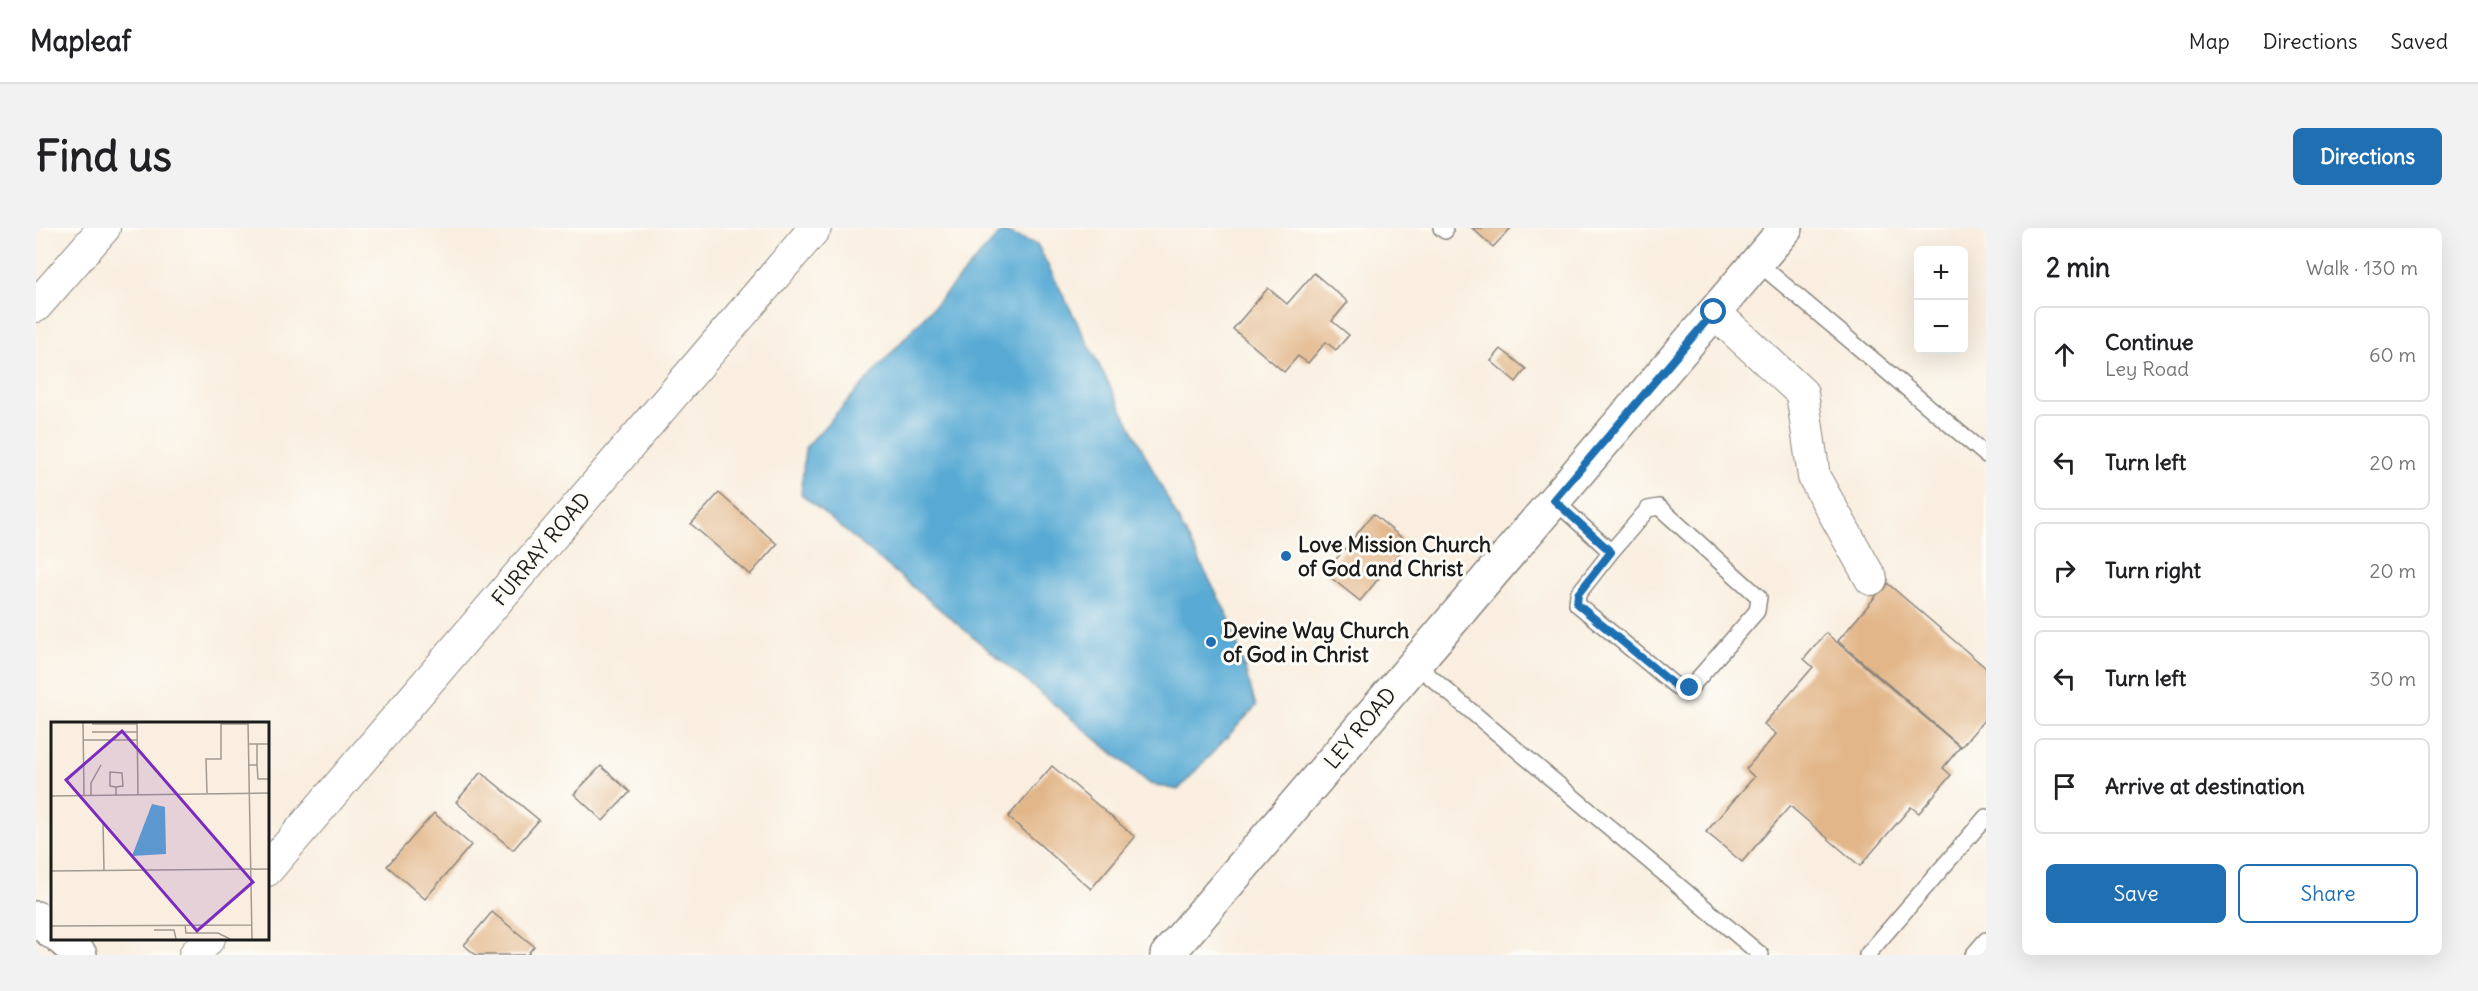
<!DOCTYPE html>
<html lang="en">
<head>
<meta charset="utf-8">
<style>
  body { margin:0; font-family:Delius,sans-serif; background:#f2f2f2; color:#202124 }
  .controls { position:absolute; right:18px; top:18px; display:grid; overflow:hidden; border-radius:9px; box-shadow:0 6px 24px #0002 }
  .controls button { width:54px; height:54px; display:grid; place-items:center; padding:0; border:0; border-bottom:2px solid #e0e0e0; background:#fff; color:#202124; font:30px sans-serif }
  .stop { position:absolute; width:18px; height:18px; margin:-14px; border:4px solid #1f6fb2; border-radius:50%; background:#fff }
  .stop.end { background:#1f6fb2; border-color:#fff; box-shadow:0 2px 6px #0008 }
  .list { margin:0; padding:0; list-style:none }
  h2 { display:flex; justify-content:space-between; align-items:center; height:78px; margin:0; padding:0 24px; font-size:26px }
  h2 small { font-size:20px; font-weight:400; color:#757577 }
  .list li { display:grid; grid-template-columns:39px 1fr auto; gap:18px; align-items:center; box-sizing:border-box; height:96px; margin:0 12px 12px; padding:0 12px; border:2px solid #e0e0e0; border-radius:9px }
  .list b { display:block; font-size:22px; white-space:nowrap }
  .list p { margin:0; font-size:20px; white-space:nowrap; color:#757577 }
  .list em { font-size:20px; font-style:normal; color:#757577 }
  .actions { display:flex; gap:12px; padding:18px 24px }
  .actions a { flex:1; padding:14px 0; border:2px solid #1f6fb2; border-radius:9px; text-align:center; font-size:21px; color:#1f6fb2 }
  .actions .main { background:#1f6fb2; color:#fff }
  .icon { flex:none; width:33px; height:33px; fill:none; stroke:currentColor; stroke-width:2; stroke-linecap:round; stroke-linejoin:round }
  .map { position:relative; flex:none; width:1950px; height:727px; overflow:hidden; border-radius:9px }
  header { display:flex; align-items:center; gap:36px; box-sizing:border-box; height:84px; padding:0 30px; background:#fff; border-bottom:2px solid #e0e0e0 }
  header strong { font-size:28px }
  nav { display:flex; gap:33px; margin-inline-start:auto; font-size:21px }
  .intro { display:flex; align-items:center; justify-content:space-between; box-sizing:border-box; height:144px; padding:0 36px }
  h1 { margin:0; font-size:42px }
  .button { padding:15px 27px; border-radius:9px; background:#1f6fb2; color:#fff; font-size:21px; font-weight:700 }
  main { display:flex; gap:36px; padding:0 36px }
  aside { flex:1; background:#fff; border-radius:9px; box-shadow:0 6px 24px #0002 }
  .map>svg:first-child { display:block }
  .water { fill:#59aad4; stroke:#3a6378; stroke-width:1.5 }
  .building { fill:#e2b688 }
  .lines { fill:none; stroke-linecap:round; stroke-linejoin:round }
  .lane-casing { stroke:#8a857e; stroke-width:18 }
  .street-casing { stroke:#8a857e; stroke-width:34 }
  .secondary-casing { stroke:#8a857e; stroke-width:36 }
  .lane { stroke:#fff; stroke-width:15 }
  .street { stroke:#fff; stroke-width:32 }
  .secondary { stroke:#fff; stroke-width:33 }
  .route { stroke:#1f6fb2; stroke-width:8 }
  .poi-dot { fill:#1f6fb2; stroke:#fdfcf7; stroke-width:2 }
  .labels { text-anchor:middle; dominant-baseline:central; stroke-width:6; stroke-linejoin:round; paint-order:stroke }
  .poi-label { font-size:21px; font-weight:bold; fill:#1c1c1c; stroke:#fdfcf7; text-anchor:start }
  .street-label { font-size:21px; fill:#1c1c1c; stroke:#fdfcf7 }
  .inset-road { fill:none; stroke:#a19a91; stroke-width:1.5 }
  .view { fill:#7b2cbf; fill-opacity:0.15; stroke:#7b2cbf; stroke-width:3 }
  .inset-edge { fill:none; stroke:#1c1c1c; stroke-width:3 }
</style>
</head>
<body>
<header>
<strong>Mapleaf</strong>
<nav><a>Map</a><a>Directions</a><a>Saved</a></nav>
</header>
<div class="intro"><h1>Find us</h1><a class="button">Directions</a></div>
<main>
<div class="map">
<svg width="1950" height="727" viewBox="0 0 1950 727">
  <rect width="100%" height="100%" fill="#fdfcf7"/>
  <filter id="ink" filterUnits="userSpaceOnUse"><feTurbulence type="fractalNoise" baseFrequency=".0167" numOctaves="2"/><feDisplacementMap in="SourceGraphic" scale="12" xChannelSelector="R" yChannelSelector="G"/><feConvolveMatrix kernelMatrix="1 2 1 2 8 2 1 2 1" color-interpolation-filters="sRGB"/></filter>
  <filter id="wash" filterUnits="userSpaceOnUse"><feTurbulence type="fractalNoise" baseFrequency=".008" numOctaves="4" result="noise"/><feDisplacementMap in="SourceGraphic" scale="24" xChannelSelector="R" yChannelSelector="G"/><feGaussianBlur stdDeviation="1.35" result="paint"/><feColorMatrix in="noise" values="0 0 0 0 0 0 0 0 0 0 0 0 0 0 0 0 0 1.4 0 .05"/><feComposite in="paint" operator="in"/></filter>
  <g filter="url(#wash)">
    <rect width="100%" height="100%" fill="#f9eedf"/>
    <path class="water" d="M 966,3 L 1001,16 L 1194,392 L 1220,478 L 1142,562 L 1114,556 L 765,266 L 769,220 Z"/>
    <g id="blocks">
      <path class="building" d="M 1436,0 L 1475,0 L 1457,19 Z
        M 1278,45 L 1312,74 L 1296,93 L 1313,107 L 1300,122 L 1290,114 L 1272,135 L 1262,128 L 1248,144 L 1197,101 L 1232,60 L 1251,76 Z
        M 1465,121 L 1490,141 L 1480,154 L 1455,133 Z
        M 683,265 L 741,316 L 714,347 L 655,296 Z
        M 1337,286 L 1372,315 L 1324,373 L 1289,345 Z
        M 1851,355 L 1950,440 L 1950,490 L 1925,519 L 1802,413 Z
        M 1790,405 L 1924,519 L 1907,540 L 1915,547 L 1883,585 L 1875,579 L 1824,638 L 1754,578 L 1706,634 L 1670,604 L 1718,549 L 1710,541 L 1740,506 L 1728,496 L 1777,439 L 1768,431 Z
        M 565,538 L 594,564 L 567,593 L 538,566 Z
        M 1016,538 L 1099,609 L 1055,661 L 972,589 Z
        M 445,544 L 503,592 L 477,622 L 420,574 Z
        M 398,585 L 435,617 L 389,671 L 351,638 Z
        M 456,684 L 498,718 L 491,727 L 440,727 L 428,717 Z"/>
    </g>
  </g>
  <g filter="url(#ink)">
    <use href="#blocks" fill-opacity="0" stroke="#8a857e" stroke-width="1.5"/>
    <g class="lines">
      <g class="lane-casing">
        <path id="lane" d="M 1405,0 L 1409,3
          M 1721,34 L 1950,227
          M 1518,272 L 1575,324 L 1542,366 L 1541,376 L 1642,460 L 1654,460 L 1721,383 L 1723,369 L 1623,279 L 1612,281 L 1575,324
          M 1379,436 L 1725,727
          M 1831,727 L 1950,589
          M 1937,727 L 1950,712"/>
      </g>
      <g class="street-casing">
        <path id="street" d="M 0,78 L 68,0
          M 1678,84 L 1766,165 L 1778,249 L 1835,351
          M 231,642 L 779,0
          M 159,727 L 173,710"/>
      </g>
      <g class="secondary-casing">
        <path id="secondary" d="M 0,690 L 16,704
          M 25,710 L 44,727
          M 1131,727 L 1750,0"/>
      </g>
      <use href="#lane" class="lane"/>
      <use href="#street" class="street"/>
      <use href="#secondary" class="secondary"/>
    </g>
  </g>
  <g class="lines" filter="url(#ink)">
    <path class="route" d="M 1654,460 L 1642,460 L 1541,376 L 1542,366 L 1575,324 L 1518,272 L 1678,84"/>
  </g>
  <g class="poi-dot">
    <circle cx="1250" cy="328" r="6"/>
    <circle cx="1175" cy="414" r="6"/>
  </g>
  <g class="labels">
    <g class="poi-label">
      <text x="1262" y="316">Love Mission Church<tspan x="1262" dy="24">of God and Christ</tspan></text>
      <text x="1187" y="402">Devine Way Church<tspan x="1187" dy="24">of God in Christ</tspan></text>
    </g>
    <g class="street-label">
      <text transform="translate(505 321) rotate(-50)">FURRAY ROAD</text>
      <text transform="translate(1324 500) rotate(-50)">LEY ROAD</text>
    </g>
  </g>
  <g transform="translate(15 494)">
    <rect width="218" height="218" fill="#f9eedf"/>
    <path d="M 101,82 L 114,85 L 115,132 L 81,134 Z" fill="#59aad4"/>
    <path class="inset-road" d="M 32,0 L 33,73M 86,0 L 87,73M 197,0 L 201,217M 41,2 L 86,2M 41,10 L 86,10M 33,18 L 86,18M 197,22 L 218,22M 206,22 L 206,43M 197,43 L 206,43 L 207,57 L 218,57M 156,71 L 155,37 L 170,37 L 170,2 L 197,2M 40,73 L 40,61 L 50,43M 65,73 L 65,65 L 72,64 L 71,51 L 59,50 L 59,64 L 65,65M 0,74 L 218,71M 52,99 L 53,149M 0,149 L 218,147M 134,203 L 135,211 L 167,211 L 179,217M 0,204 L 200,203M 103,208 L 123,208 L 125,217"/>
    <path class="view" d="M 71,9 L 202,160 L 146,209 L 15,58 Z"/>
    <rect width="218" height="218" class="inset-edge"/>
  </g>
</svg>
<div class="controls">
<button>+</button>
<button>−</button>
</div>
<div class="stop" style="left:1678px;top:84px"></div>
<div class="stop end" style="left:1654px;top:460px"></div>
</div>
<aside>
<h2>2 min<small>Walk · 130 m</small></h2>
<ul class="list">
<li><svg class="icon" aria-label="ahead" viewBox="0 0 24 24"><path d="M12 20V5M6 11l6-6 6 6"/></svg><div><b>Continue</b><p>Ley Road</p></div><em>60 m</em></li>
<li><svg class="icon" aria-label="left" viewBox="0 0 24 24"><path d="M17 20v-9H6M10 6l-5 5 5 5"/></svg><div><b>Turn left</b></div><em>20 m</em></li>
<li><svg class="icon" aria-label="right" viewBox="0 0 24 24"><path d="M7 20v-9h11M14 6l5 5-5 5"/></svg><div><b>Turn right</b></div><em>20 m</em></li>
<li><svg class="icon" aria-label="left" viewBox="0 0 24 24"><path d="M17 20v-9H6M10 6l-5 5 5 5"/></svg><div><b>Turn left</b></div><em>30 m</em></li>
<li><svg class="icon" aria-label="arrive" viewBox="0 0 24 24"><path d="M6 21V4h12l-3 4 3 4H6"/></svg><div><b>Arrive at destination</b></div></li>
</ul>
<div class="actions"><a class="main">Save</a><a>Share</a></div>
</aside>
</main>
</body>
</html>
